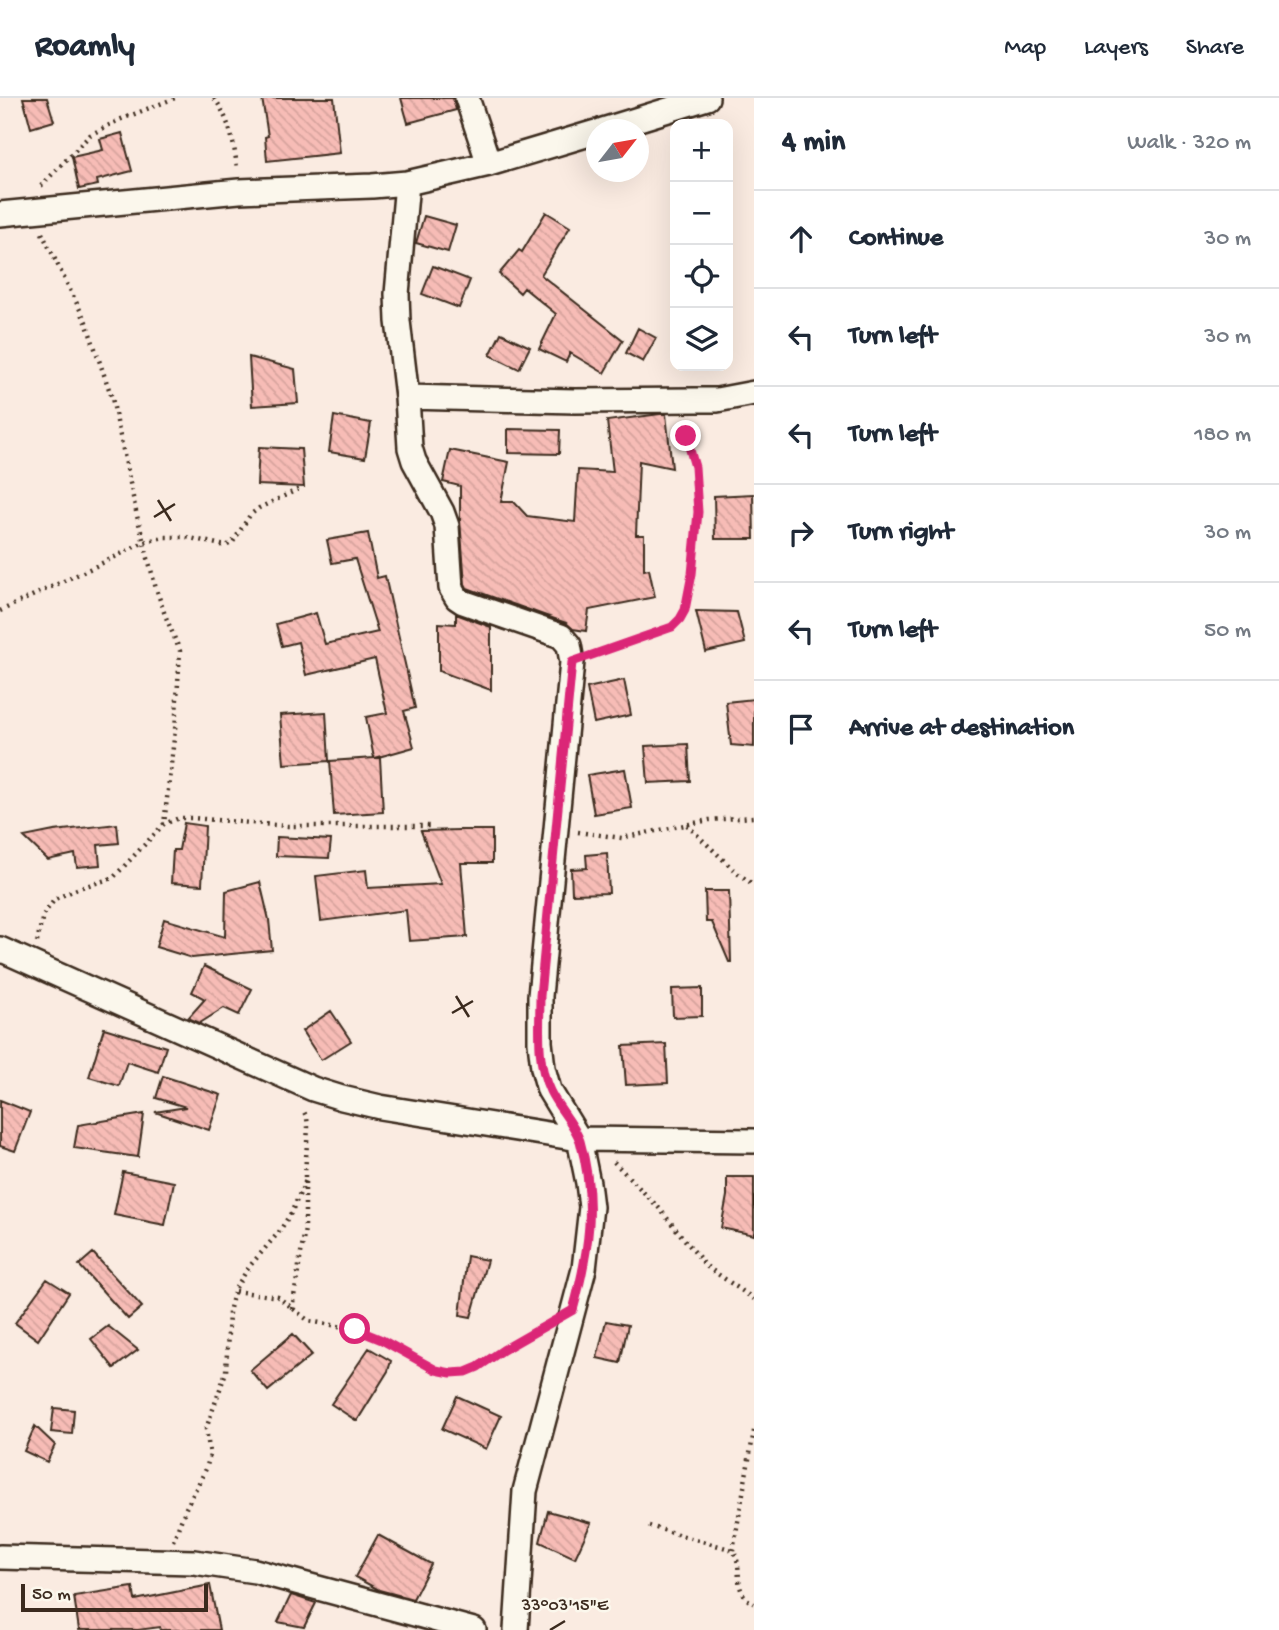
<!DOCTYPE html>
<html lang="en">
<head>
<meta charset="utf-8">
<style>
  body { margin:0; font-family:"Gochi Hand",sans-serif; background:#f2f2f3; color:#1f2937 }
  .controls { position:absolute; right:21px; top:21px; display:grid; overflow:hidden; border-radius:14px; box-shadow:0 7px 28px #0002 }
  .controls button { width:63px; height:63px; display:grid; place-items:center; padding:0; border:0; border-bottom:2px solid #e0e1e3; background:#fff; color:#1f2937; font:35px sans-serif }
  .compass { position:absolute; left:586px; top:21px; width:63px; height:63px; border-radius:50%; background:#fff; box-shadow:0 7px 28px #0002; rotate:59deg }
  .scale { position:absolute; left:21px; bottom:18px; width:187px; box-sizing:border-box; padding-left:7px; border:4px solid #3b2a1e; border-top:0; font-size:19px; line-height:24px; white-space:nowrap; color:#3b2a1e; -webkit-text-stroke:5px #fbf7ec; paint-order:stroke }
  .stop { position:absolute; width:21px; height:21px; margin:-16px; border:5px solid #db2777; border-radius:50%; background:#fff }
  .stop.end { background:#db2777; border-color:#fff; box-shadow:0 2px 7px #0008 }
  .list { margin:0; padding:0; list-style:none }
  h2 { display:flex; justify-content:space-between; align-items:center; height:91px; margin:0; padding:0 28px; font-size:30px }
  h2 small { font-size:23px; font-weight:400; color:#747a83 }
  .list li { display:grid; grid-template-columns:46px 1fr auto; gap:21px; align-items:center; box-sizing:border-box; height:98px; padding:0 28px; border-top:2px solid #e0e1e3 }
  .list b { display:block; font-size:26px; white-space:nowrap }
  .list em { font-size:23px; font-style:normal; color:#747a83 }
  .icon { flex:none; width:38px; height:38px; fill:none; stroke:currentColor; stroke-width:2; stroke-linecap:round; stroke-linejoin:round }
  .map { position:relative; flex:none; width:754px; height:1532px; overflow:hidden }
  header { display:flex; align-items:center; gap:42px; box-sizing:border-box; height:98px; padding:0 35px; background:#fff; border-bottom:2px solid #e0e1e3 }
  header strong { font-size:33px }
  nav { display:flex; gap:38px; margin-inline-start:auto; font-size:24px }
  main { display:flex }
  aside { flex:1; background:#fff }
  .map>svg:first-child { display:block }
  .building { fill:url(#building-back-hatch); stroke:#3b2a1e; stroke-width:2 }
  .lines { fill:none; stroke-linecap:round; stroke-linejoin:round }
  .street-casing { stroke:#3b2a1e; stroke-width:28 }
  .path { stroke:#3b2a1e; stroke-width:4.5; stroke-dasharray:2 5; stroke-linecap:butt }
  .street { stroke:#fbf7ec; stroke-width:23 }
  .route { stroke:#db2777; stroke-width:9 }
  .ticks { fill:none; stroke:#3b2a1e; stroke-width:2.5 }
  .ticks-label { font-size:18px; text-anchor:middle; fill:#3b2a1e; stroke:#fbf7ec; stroke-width:5; stroke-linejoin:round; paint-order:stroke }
</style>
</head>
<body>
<header>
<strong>Roamly</strong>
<nav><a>Map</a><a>Layers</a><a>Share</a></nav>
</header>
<main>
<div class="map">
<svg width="754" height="1532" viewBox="0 0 754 1532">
  <defs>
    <pattern id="building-back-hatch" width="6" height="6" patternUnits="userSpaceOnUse" patternTransform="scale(1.75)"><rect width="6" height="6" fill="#f7bcb6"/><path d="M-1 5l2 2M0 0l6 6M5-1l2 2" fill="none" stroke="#d5a29c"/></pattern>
  </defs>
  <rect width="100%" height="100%" fill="#faebe1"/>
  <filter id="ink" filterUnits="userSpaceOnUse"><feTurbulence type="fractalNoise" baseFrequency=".0143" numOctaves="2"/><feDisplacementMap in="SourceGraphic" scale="14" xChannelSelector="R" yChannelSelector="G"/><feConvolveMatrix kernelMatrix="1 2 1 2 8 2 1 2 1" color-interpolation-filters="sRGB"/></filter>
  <g filter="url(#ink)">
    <path class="building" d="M 23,0 L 47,0 L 54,23 L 31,30 Z
      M 262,0 L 334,0 L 340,55 L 267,63 L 265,39 L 268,38 Z
      M 401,0 L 453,0 L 456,12 L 408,25 Z
      M 122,35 L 132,73 L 97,82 L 98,87 L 79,91 L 72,59 L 103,52 L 100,41 Z
      M 546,114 L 570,129 L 541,177 L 623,242 L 604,275 L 570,255 L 566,264 L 539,251 L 556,216 L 524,190 L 520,195 L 499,176 L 519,152 L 522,154 Z
      M 424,118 L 456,127 L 448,154 L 416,145 Z
      M 433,168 L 470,182 L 459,210 L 422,196 Z
      M 638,230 L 656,240 L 643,264 L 626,255 Z
      M 501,235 L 530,249 L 519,271 L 490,257 Z
      M 249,259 L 295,271 L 298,305 L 252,308 Z
      M 660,316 L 666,316 L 672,370 L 639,363 L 636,437 L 644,437 L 644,472 L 649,471 L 655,499 L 589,512 L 586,533 L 573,531 L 566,525 L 467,490 L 465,486 L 460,422 L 460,388 L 443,384 L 450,352 L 509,364 L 501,404 L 514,404 L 527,418 L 575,424 L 578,372 L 613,374 L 607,323 Z
      M 334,318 L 371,325 L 365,360 L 329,354 Z
      M 508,331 L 560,332 L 559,356 L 508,355 Z
      M 259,349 L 301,351 L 304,389 L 257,387 Z
      M 753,396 L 754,441 L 715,441 L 714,398 Z
      M 368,435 L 377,480 L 385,478 L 415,610 L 404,613 L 414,649 L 375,660 L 380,660 L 383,714 L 334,717 L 330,663 L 374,660 L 366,619 L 387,615 L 375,561 L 306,577 L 298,544 L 282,548 L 276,526 L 316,515 L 325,546 L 378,534 L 355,461 L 332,465 L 327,442 Z
      M 696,513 L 737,514 L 745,545 L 706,554 Z
      M 456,516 L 491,529 L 491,592 L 439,573 L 439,525 L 456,526 Z
      M 624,582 L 631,617 L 594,625 L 587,590 Z
      M 754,601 L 754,649 L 731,647 L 726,604 Z
      M 326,614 L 329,663 L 284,666 L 280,617 Z
      M 688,646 L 690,683 L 648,685 L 645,648 Z
      M 625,671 L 632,710 L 594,716 L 587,677 Z
      M 184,725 L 205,728 L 202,787 L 171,785 L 173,752 L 179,752 Z
      M 117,726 L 119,745 L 98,747 L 100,767 L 77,769 L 75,756 L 48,762 L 24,739 L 54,733 Z
      M 460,732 L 492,732 L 492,765 L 461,765 L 467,839 L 409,843 L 406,812 L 321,823 L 316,778 L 366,772 L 368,790 L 441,786 L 421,733 Z
      M 277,739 L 331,742 L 329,760 L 276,758 Z
      M 607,755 L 609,795 L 572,796 L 571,771 L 587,770 L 586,757 Z
      M 260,784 L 269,822 L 272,852 L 192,860 L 156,849 L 164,821 L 225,839 L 226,793 Z
      M 705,793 L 729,793 L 731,864 L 729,864 L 712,824 L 706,824 Z
      M 204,868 L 252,891 L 239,917 L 224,910 L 200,925 L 188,920 L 205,901 L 192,894 Z
      M 702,890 L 702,918 L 673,919 L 672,891 Z
      M 331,913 L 351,943 L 321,962 L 302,933 Z
      M 104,930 L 166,949 L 158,974 L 127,964 L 119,988 L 89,979 Z
      M 666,946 L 668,985 L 626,987 L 623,948 Z
      M 163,978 L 221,997 L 209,1032 L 155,1014 L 186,1009 L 156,1000 Z
      M 0,1002 L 30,1014 L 15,1053 L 0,1048 Z
      M 144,1016 L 138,1059 L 74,1050 L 78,1027 Z
      M 123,1074 L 174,1084 L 165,1127 L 114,1117 Z
      M 727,1079 L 754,1079 L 754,1137 L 721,1130 L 727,1098 Z
      M 93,1155 L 142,1209 L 128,1221 L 79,1167 Z
      M 467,1158 L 487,1162 L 471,1219 L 460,1217 Z
      M 47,1181 L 69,1195 L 38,1242 L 15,1225 Z
      M 606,1223 L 628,1227 L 620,1265 L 597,1260 Z
      M 108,1228 L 138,1252 L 114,1270 L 91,1241 Z
      M 293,1236 L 312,1257 L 268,1293 L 250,1272 Z
      M 369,1250 L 391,1263 L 388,1273 L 357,1323 L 331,1306 Z
      M 457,1298 L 501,1318 L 486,1351 L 442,1331 Z
      M 54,1310 L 74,1312 L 72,1336 L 51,1334 Z
      M 35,1328 L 55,1347 L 47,1364 L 24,1353 Z
      M 548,1413 L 591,1425 L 575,1460 L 540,1444 Z
      M 378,1437 L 431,1466 L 413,1501 L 379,1492 L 355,1479 Z
      M 210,1487 L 219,1532 L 161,1532 L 160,1529 L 138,1532 L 79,1532 L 74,1498 L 133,1489 L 135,1502 Z
      M 291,1497 L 316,1505 L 304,1529 L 278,1524 Z"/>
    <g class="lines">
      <g class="street-casing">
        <path id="street" d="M 467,0 L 489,66
          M 603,32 L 707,0
          M 407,85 L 397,196 L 398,223 L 407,299 L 410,350 L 414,363 L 442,414 L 447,428 L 451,490 L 457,500 L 463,504 L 561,538 L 569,547 L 572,564 L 540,898 L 540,944 L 543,970 L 549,992 L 579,1041 L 588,1085 L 591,1109 L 584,1171 L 525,1393 L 516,1532
          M 0,116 L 239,93 L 372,88 L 407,85 L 489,66 L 596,34
          M 407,299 L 575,303 L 696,302 L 717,302 L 754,295
          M 0,851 L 313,991 L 342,1000 L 380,1009 L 579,1041 L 754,1043
          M 0,1459 L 194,1464 L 255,1473 L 474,1532"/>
      </g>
      <path class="path" d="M 214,0 C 229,19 235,48 237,71
        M 41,88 L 90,37 L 119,22 L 175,0
        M 42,135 L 86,224 L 112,300 L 137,418 L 155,487 L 165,517 L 180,553 L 175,632 L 164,726
        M 0,513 L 115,459 L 144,444 L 164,439 L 186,439 L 226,448 L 233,444 L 250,417 L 259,410 L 299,391
        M 593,557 L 672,529 L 680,521 L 685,512 L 692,476 L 698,414 L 695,369 L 687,346 L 685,324
        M 687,727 L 737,775 L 754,787
        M 578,734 L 622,740 L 709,722 L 754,719
        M 37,844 L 43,817 L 55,801 L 79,790 L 113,780 L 164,726 L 179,720 L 192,720 L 287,728 L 431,728
        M 614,1064 L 659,1110 L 706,1168 L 754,1201
        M 235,1193 L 278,1199 L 309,1223 L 355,1231 L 382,1242 L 436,1272 L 451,1275 L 466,1274 L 478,1269 L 503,1252 L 545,1228
        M 292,1211 L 305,1131 L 305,1076 L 308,1029 L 307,1020 L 304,1014
        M 649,1428 L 733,1452 C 745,1472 730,1492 754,1506
        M 173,1443 L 186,1410 L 206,1371 L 210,1357 L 206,1331 L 226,1274 L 229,1214 L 235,1191 L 249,1169 L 279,1134 L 291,1115 L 306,1082
        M 733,1452 L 754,1333"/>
      <use href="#street" class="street"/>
    </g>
  </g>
  <g class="lines" filter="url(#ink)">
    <path class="route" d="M 355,1231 L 382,1242 L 436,1272 L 451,1275 L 466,1274 L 478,1269 L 503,1252 L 573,1212 C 589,1154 597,1103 580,1043 C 574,1025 558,1010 550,993 C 536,964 540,928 540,898 L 572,564 L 672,529 L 680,521 L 685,512 L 692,476 L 698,414 L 695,369 L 686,338"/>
  </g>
  <path class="ticks" d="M 158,402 L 171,423M 154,419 L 175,406M 456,898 L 469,919M 452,915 L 473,903M 550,1532 L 565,1523"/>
  <g class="ticks-label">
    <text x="565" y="1512">33°03'15"E</text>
  </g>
</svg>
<div class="controls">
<button>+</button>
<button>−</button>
<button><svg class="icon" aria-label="locate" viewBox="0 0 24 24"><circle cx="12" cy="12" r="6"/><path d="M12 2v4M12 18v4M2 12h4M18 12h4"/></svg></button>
<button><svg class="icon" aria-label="layers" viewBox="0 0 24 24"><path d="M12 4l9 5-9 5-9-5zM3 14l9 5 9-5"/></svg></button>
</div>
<svg class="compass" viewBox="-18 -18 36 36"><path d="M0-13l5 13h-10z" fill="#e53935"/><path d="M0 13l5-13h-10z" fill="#747a83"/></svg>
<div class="scale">50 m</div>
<div class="stop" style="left:355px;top:1231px"></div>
<div class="stop end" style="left:686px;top:338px"></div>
</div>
<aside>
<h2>4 min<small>Walk · 320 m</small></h2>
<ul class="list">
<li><svg class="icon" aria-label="ahead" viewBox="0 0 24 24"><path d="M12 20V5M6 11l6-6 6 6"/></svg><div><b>Continue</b></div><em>30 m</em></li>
<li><svg class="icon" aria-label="left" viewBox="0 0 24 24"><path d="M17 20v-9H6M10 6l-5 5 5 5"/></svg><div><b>Turn left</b></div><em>30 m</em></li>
<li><svg class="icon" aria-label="left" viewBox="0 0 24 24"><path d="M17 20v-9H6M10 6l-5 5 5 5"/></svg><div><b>Turn left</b></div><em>180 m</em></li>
<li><svg class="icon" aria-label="right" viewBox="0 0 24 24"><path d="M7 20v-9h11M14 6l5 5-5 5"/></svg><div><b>Turn right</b></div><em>30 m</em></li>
<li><svg class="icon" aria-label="left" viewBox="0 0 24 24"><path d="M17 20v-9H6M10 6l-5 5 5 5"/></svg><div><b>Turn left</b></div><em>50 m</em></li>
<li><svg class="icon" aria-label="arrive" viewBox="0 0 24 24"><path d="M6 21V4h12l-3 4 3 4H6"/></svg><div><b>Arrive at destination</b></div></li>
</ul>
</aside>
</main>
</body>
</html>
